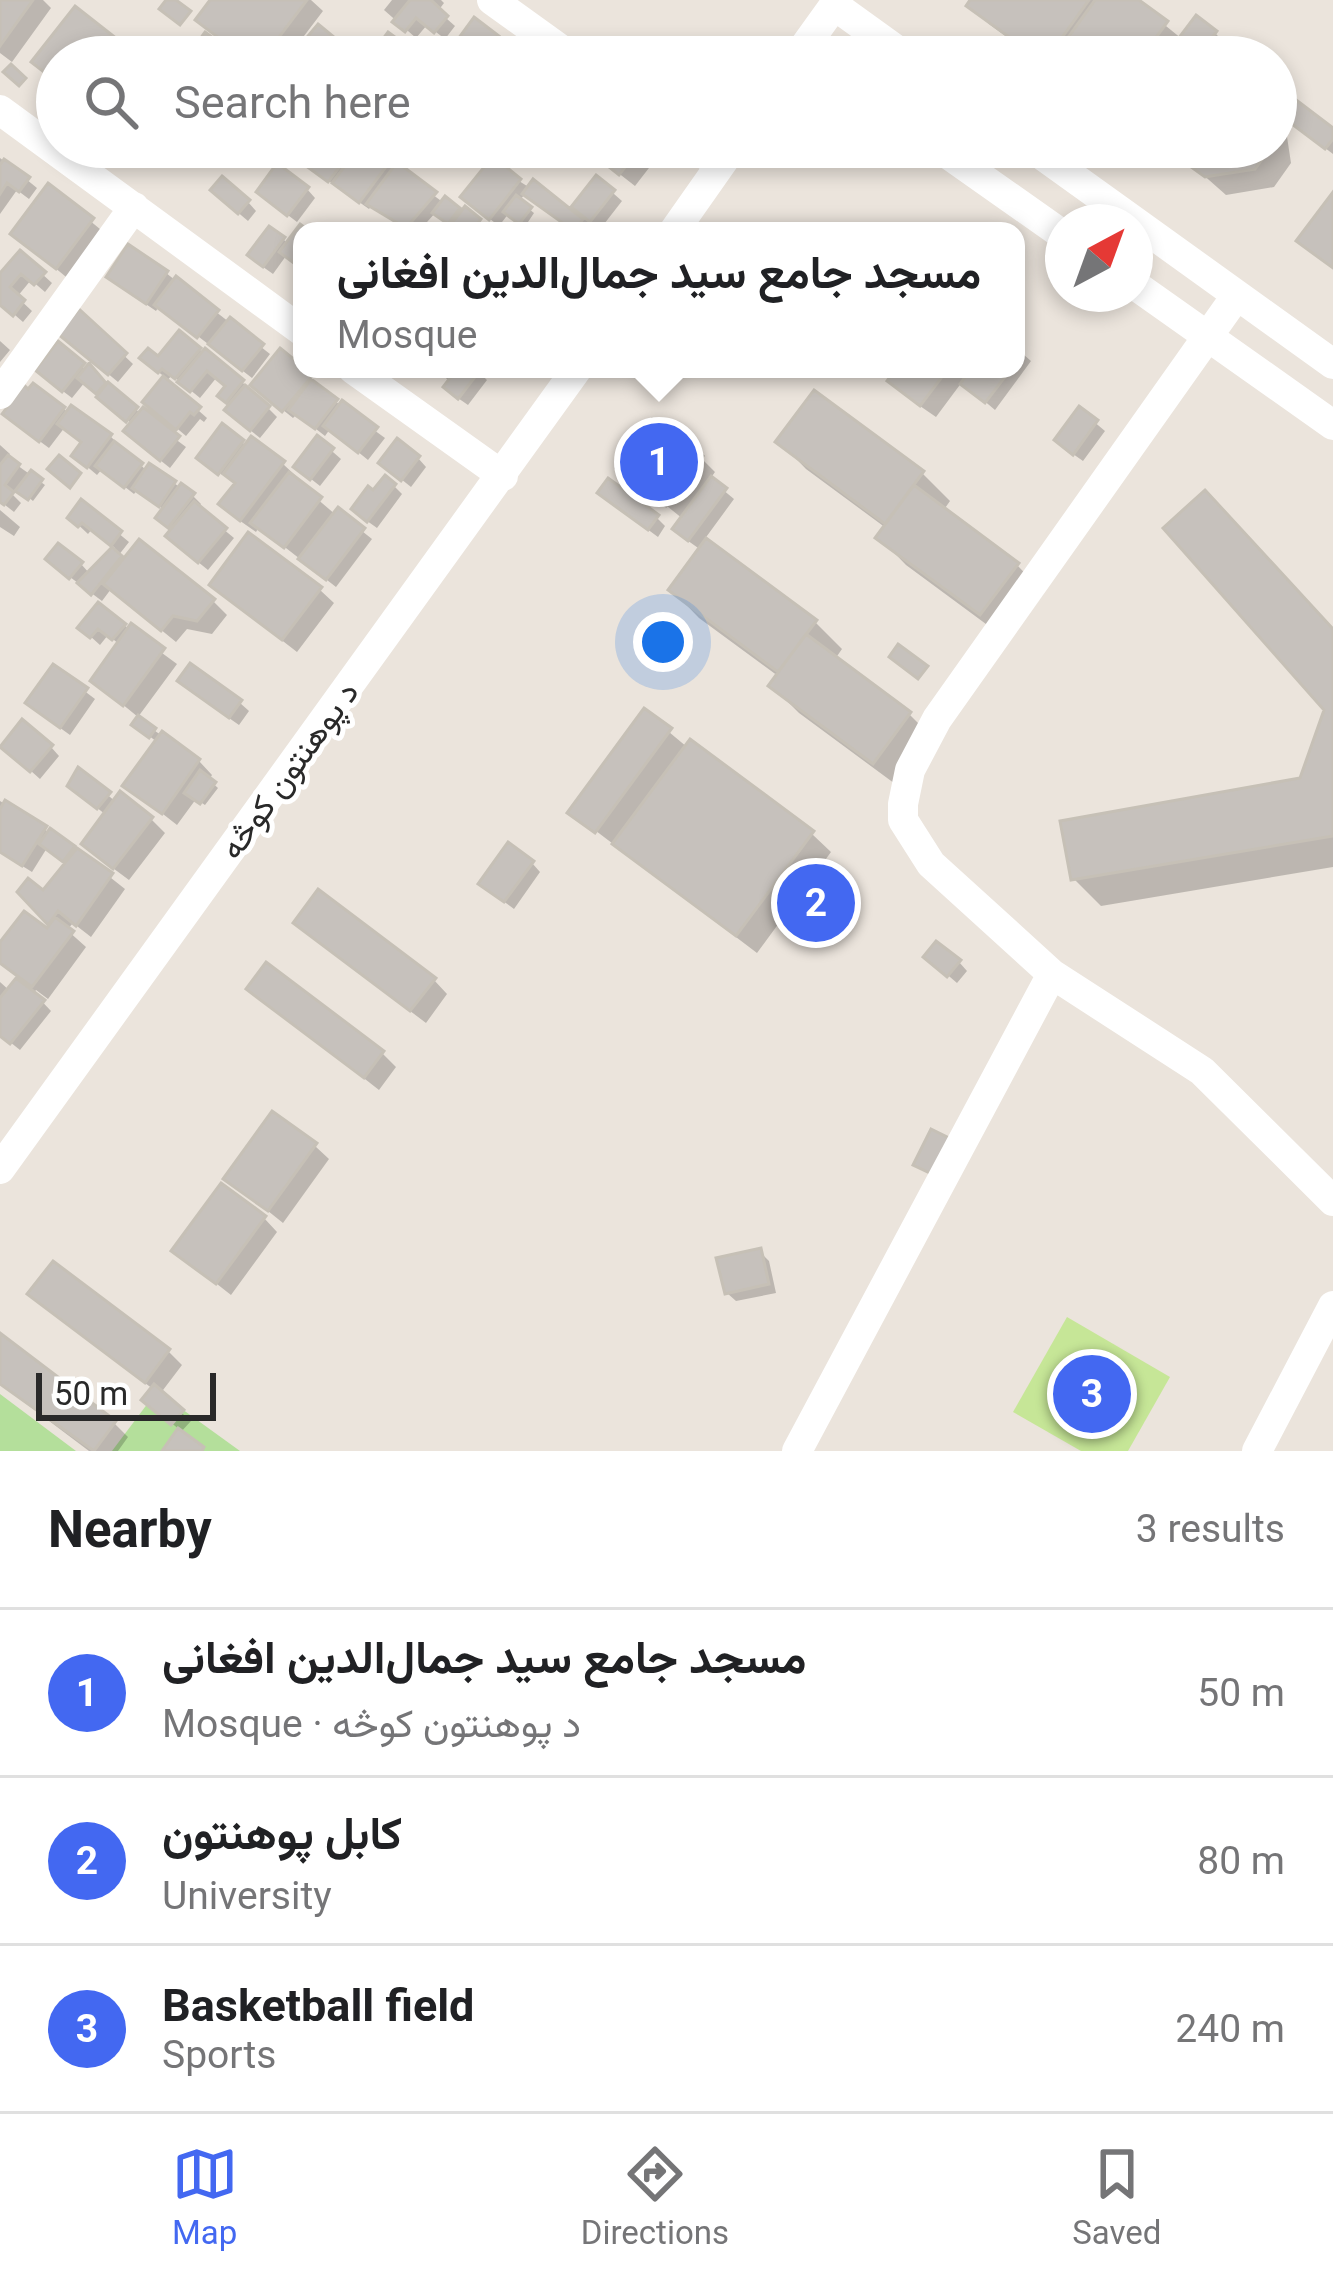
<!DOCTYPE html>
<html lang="en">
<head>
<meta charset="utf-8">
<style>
  body { margin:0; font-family:Roboto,Vazirmatn,sans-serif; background:#f2f2f2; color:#202124 }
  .compass { position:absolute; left:1045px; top:204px; width:108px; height:108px; border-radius:50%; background:#fff; box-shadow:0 6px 18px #0003; rotate:41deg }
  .scale { position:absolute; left:36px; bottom:30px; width:180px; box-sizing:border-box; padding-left:12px; border:6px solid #292929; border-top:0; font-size:33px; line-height:42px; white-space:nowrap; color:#292929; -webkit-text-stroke:9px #fff; paint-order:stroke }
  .you { position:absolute; left:663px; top:642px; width:42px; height:42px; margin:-30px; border:9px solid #fff; border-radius:50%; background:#1a73e8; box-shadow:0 0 0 18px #1a73e833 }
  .badge { display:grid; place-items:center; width:78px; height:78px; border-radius:50%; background:#4368f1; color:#fff; font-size:39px; font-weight:700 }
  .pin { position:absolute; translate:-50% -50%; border:6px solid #fff; box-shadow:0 3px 12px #0006 }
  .popup { position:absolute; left:293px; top:222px; width:732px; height:156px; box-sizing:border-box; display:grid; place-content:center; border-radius:24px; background:#fff; filter:drop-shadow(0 3px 9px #0005); font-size:39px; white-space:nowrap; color:#757577 }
  .popup b { font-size:45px; color:#202124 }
  .popup::after { content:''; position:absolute; left:50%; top:100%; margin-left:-24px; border:24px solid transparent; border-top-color:#fff }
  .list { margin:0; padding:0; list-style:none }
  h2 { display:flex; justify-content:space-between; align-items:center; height:156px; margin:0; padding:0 48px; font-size:51px }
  h2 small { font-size:39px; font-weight:400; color:#757577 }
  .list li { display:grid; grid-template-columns:78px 1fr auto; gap:36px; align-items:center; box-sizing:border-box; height:168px; padding:0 48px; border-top:3px solid #e0e0e0 }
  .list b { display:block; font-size:45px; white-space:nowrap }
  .list p { margin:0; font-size:39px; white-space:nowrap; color:#757577 }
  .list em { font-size:39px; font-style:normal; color:#757577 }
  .icon { flex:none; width:66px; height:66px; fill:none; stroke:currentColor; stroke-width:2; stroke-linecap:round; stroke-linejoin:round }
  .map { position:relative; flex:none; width:1333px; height:1451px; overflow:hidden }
  .search { position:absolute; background:#fff; box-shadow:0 6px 18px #0003; left:36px; right:36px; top:36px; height:132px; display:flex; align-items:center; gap:30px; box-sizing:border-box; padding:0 42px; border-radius:66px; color:#757577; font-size:45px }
  .sheet { height:660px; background:#fff }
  nav { display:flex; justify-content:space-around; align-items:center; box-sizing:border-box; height:168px; border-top:3px solid #e0e0e0; background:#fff; font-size:33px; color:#757577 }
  nav a { display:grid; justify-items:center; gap:6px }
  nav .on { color:#4368f1 }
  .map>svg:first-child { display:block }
  .green { fill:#b4df9b }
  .pitch { fill:#c6e697 }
  .shadow { fill:#0003 }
  .building { fill:#c6c1bc; stroke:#c6c0b6; stroke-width:3 }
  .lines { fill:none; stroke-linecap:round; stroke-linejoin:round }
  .minor { stroke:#fff; stroke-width:30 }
  .labels { text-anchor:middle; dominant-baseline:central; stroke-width:10; stroke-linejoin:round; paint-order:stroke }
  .street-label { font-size:33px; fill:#292929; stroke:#fff }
</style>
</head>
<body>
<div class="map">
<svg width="1333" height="1451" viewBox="0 0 1333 1451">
  <rect width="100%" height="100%" fill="#ebe4dc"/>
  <path class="green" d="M 157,1391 L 240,1451 L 112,1451 Z
    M 0,1394 L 76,1451 L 0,1451 Z"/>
  <path class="pitch" d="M 1067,1317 L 1170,1377 L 1128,1451 L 1081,1451 L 1013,1412 Z"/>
  <path class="shadow" d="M 0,0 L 43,0 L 51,8 L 12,62 L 0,53 Z
    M 213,0 L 311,0 L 323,11 L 288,57 L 244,57 L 199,19 Z
    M 392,0 L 441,0 L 444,3 L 438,11 L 455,26 L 445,39 L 427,25 L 416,38 L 384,10 Z
    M 974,0 L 1134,0 L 1182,39 L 1215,33 L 1224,42 L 1212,57 L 1196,57 L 1182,45 L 1174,57 L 1034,57 L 989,24 L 970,5 Z
    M 475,22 L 498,39 L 518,57 L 448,57 Z
    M 1276,104 L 1333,132 L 1333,154 L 1284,117 L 1291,163 L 1274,187 L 1226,195 L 1183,157 L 1181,147 L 1276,147 Z
    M 317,147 L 368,147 L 444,203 L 463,214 L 466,211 L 488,231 L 449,231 L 453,226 L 436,212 L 419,231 L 410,231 L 372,205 L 369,209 L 315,171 Z
    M 522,147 L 561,147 L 545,166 Z
    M 585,147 L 651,147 L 659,155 L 635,186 Z
    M 0,158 L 37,188 L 29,199 L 17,190 L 0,214 Z
    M 597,179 L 622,201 L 601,228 L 595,224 L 589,231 L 571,231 L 526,193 L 519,201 L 534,213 L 522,231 L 514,231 L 520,222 L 509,213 L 499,226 L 472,205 L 519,181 L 570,213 Z
    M 49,187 L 106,234 L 71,281 L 14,234 Z
    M 307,189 L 315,198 L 297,222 L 268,200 Z
    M 222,199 L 248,202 L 256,211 L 248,221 Z
    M 301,229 L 304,231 L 273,274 L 259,264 L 283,239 L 289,245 Z
    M 20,254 L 52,283 L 45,292 L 31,280 L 17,297 L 32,311 L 23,322 L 0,302 L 0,278 Z
    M 166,273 L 270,354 L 252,378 L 159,306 L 156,311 L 118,285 Z
    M 79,313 L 133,364 L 118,382 L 71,343 Z
    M 179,334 L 242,382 L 277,417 L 260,438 L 236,419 L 221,396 L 229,387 L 217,377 L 200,398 L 172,375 L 166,382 L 207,418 L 204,422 L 200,419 L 186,436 L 146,402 L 166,378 L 152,367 Z
    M 0,341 L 10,350 L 0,362 Z
    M 58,346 L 107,388 L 186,447 L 170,468 L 135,440 L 132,424 L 85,382 L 72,398 L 47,379 Z
    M 1016,348 L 1031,361 L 995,410 L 962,382 L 936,417 L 904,395 L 891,381 L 894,377 L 884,369 L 1016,369 Z
    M 280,352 L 341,406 L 385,438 L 368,460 L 330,429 L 325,436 L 297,414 L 293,418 L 262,393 Z
    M 434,369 L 475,369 L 487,380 L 468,405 L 455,396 L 451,382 Z
    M 63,409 L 110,436 L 147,471 L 150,467 L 193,496 L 201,504 L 198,508 L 234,538 L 208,570 L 177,545 L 173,531 L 159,517 L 164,510 L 138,489 L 134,494 L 102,469 L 97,475 L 84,464 L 84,443 L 65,427 L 49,448 L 15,423 Z
    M 1080,410 L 1105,431 L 1083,461 L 1066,449 Z
    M 318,439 L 341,459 L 320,486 L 306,475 Z
    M 252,440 L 283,464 L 297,477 L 295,480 L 336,515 L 338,512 L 372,539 L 336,587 L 259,527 L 256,532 L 236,518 L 238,484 L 208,466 L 242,442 L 247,447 Z
    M 779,441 L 922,473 L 950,501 L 943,511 L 1017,565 L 1044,593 L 1009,641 L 906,565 L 879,537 L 886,528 L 806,469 Z
    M 0,445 L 10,454 L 7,458 L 45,485 L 33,501 L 17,488 L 12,494 L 21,503 L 14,512 L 0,501 Z
    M 418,458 L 426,467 L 411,487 L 391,471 Z
    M 701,458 L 715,472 L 710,479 L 734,499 L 704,540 L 815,622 L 842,649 L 835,659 L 909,714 L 937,742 L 902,789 L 799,713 L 772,686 L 778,676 L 699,618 L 672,590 L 701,550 L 684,538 L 683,519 L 620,468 Z
    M 394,486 L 402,494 L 377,528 L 363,518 L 374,494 Z
    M 609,501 L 657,518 L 665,526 L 658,537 Z
    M 82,503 L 129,542 L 118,556 L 124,562 L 213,601 L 227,615 L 212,634 L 187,629 L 176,642 L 111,589 L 102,601 L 58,568 L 81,564 L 90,574 L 115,548 L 92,529 L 88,534 L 71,518 Z
    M 0,510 L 20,527 L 14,536 L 0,527 Z
    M 320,590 L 334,603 L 297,652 L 227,598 Z
    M 98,606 L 177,664 L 138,717 L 94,681 L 120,645 L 108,635 L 100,645 L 90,636 Z
    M 1333,631 L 1333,867 L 1101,906 L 1073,878 L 1302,780 L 1327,710 Z
    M 54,668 L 95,699 L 70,735 L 38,712 Z
    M 189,690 L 240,703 L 249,711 L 239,725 Z
    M 645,712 L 687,747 L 690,743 L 812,834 L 831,852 L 757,953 L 571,812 Z
    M 139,720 L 199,761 L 212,775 L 209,780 L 218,788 L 205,805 L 196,799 L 177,825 L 126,785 L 157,742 L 139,728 Z
    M 51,747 L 59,756 L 40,779 L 12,754 Z
    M 79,771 L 116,802 L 151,819 L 165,833 L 129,880 L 98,857 L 106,815 L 80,794 Z
    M 0,801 L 73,848 L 125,889 L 91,937 L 73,923 L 67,930 L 86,947 L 48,999 L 36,990 L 34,993 L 51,1011 L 20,1050 L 0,1034 L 0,982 L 10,991 L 20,978 L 0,964 L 0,946 L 48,933 L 52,926 L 33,908 L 68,863 L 47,848 L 32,872 L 0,852 Z
    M 532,863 L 540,872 L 514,909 L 491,892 Z
    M 311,936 L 434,980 L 447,994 L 426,1023 Z
    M 959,962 L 967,971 L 957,983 L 936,965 Z
    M 250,989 L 382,1053 L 396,1067 L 379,1090 Z
    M 315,1146 L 329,1159 L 283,1223 L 227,1178 Z
    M 264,1218 L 277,1232 L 231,1295 L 175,1251 Z
    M 760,1252 L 769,1261 L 776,1293 L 736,1301 L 727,1293 Z
    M 45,1308 L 168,1351 L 182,1365 L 160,1394 L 191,1421 L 180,1433 L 204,1451 L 165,1451 L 180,1430 L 153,1408 L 153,1389 Z
    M 0,1337 L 114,1423 L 128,1437 L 118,1451 L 89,1451 L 0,1384 Z"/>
  <path class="building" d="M 0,0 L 33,0 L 0,46 Z
    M 166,0 L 176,0 L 191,11 L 180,25 L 159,9 Z
    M 210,0 L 307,0 L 264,57 L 244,57 L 195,20 Z
    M 410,0 L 431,0 L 448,16 L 434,33 L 416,18 L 405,32 L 392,22 Z
    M 970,0 L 1089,0 L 1048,57 L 1037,57 L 966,6 Z
    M 1095,0 L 1139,0 L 1168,21 L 1142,57 L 1054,57 Z
    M 75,6 L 140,57 L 57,57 L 57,82 L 31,62 Z
    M 1196,15 L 1217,31 L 1198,57 L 1175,43 Z
    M 474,17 L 499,36 L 484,57 L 445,57 Z
    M 318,24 L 358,57 L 309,57 L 298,48 Z
    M 205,32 L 239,57 L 187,57 Z
    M 388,32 L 399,40 L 388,55 L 377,47 Z
    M 11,64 L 26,78 L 19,86 L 3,72 Z
    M 1283,90 L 1333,128 L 1333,139 L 1325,149 L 1276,112 L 1276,99 Z
    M 314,147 L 355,147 L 328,182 L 302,163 Z
    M 359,147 L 373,147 L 391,160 L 359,203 L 332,183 Z
    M 584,147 L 641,147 L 619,175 Z
    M 1178,147 L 1271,147 L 1255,169 L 1205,177 L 1180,159 Z
    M 493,156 L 521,179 L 489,220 L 460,197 Z
    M 4,159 L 30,177 L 19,192 L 7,183 L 0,194 L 0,165 Z
    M 397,162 L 437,192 L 406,228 L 366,204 Z
    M 277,163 L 309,187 L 287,216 L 256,192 Z
    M 596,175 L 615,190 L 590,222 L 571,207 Z
    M 222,176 L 250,200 L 238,214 L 210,190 Z
    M 533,179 L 583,219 L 574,231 L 522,194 Z
    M 48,183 L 94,218 L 56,269 L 10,234 Z
    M 1333,192 L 1333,268 L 1296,241 Z
    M 516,195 L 532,207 L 519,224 L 503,212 Z
    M 445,196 L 460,208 L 448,224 L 432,213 Z
    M 465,206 L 481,219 L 472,231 L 446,231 Z
    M 300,224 L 309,231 L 302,231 L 302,269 L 279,252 Z
    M 269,226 L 285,237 L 263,267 L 247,255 Z
    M 128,244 L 168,271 L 146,304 L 106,277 Z
    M 20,250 L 46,272 L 34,285 L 21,274 L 10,287 L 25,300 L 13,316 L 0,305 L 0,273 Z
    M 176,276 L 219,310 L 197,338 L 154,305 Z
    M 79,309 L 127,353 L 108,375 L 58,334 Z
    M 230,317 L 264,344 L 242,371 L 208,344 Z
    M 179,330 L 201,348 L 175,379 L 162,369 L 158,373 L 139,358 L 148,348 L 158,356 Z
    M 58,341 L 85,363 L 62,392 L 35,370 Z
    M 205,348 L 244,380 L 226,403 L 217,396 L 225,386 L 207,371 L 190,392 L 177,382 Z
    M 280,348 L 313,375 L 282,412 L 250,385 Z
    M 89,363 L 106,383 L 96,394 L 77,378 Z
    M 457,369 L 481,369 L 458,399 L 443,387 Z
    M 896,369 L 948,369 L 920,406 L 887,381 Z
    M 971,369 L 1011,369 L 985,403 L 960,384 Z
    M 163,376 L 201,407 L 194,415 L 190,412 L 176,430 L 142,402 Z
    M 311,379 L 338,399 L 315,429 L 288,410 Z
    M 108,382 L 138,407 L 126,422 L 96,397 Z
    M 33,383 L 65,407 L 39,442 L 2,414 L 24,385 L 28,389 Z
    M 245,385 L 270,406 L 250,431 L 224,410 Z
    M 814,390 L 924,471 L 885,524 L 775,442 Z
    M 342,400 L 378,427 L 358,453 L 323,426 Z
    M 71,405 L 112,434 L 87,468 L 71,456 L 81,442 L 57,424 Z
    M 1079,406 L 1098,420 L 1073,455 L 1054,440 Z
    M 143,407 L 180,436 L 160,461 L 123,431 Z
    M 652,419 L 703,456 L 666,506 L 616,468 Z
    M 222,423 L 244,440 L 218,475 L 196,458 Z
    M 317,435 L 334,448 L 310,480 L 293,467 Z
    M 251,436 L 285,461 L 240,521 L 218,504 L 235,483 L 223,474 Z
    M 397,438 L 420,456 L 401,481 L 378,463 Z
    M 114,441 L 143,463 L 124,488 L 95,466 Z
    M 8,455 L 20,464 L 5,485 L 14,492 L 4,505 L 0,502 L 0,465 Z
    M 59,455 L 81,473 L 70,488 L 47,469 Z
    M 149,463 L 176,481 L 159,507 L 132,488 Z
    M 31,470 L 43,479 L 28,500 L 15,491 Z
    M 289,472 L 322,497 L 284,548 L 250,523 Z
    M 385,475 L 396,484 L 367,522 L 351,509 L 368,486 L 373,490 Z
    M 711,476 L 727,488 L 688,541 L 672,529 Z
    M 608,478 L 659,515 L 648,530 L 597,493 Z
    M 181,483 L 195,493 L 168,528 L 155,518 Z
    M 914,485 L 1019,563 L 980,615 L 875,538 Z
    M 1205,490 L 1333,629 L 1333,836 L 1071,880 L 1060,821 L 1300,778 L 1324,710 L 1163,528 Z
    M 81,499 L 122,531 L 111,546 L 82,523 L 78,527 L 67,518 Z
    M 194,501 L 227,528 L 198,563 L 165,536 Z
    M 338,507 L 365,528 L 326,580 L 298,559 Z
    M 248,532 L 322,587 L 282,640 L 209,585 Z
    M 706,538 L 817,620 L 778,672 L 668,590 Z
    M 139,539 L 215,599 L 197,621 L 173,616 L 161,631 L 103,584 Z
    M 58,543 L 83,562 L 69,579 L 45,559 Z
    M 112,547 L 122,556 L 91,595 L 77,583 Z
    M 98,602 L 126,624 L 112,640 L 98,629 L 90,638 L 77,628 Z
    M 131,623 L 165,648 L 123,706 L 90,681 Z
    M 806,634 L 911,712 L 873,764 L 768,686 Z
    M 898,644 L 928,666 L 918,679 L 889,657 Z
    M 190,663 L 242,700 L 229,718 L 177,681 Z
    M 53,664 L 88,688 L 60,728 L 25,703 Z
    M 644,708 L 672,728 L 595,833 L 567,813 Z
    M 138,715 L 156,728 L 149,738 L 131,725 Z
    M 22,719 L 53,745 L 30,772 L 0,747 Z
    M 162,731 L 200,759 L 162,814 L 122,786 Z
    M 690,739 L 814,831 L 736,936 L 612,844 Z
    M 78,767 L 111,792 L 97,809 L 67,786 Z
    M 200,770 L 216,782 L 200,804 L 184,793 Z
    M 120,791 L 153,817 L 113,869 L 81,844 Z
    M 5,800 L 47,826 L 22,866 L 0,852 L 0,809 Z
    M 50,828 L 75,846 L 63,862 L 39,844 Z
    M 508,842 L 534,861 L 504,902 L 478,884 Z
    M 77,848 L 113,873 L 76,926 L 58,911 L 48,925 L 17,892 L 28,878 L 43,890 Z
    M 318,889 L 436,978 L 410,1011 L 293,923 Z
    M 24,911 L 47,928 L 55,917 L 74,931 L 32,987 L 0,963 L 0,942 Z
    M 936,941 L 961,960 L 947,977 L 923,957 Z
    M 266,962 L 384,1051 L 364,1078 L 246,989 Z
    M 16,978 L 45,1000 L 10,1044 L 0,1036 L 0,998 Z
    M 272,1111 L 317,1143 L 268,1211 L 223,1179 Z
    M 931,1129 L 949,1138 L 932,1174 L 913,1165 Z
    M 221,1183 L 266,1216 L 216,1284 L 171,1251 Z
    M 761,1248 L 769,1284 L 725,1294 L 716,1258 Z
    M 53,1261 L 170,1349 L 145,1383 L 27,1294 Z
    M 0,1333 L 116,1421 L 94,1451 L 0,1384 Z
    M 154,1384 L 184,1410 L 171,1425 L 141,1400 Z
    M 178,1428 L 204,1447 L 202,1451 L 162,1451 Z"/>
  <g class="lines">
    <path class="minor" d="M 492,0 L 571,57
      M 834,5 L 906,57
      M 797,57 L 838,0
      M 0,110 L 302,331
      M 695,147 L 720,165
      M 938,147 L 1063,235
      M 1031,147 L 1333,364
      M 674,231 L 733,147
      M 1135,285 L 1333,425
      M 1237,295 L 937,719 L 910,770 L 903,804 L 903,820 L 931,864 L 1052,974 L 1202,1071 L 1333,1201
      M 353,369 L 503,476
      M 0,394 L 134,207
      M 0,1169 L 577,369
      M 797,1451 L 1052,974
      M 1257,1451 L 1333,1306"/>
  </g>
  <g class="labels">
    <g class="street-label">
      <text transform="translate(289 770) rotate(-54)">د پوهنتون کوڅه</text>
    </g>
  </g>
</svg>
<svg class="compass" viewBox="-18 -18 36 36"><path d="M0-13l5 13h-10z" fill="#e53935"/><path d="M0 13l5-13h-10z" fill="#757577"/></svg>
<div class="scale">50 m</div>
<div class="you"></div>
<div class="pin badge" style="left:659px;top:462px">1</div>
<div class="popup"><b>مسجد جامع سید جمال‌الدین افغانی</b>Mosque</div>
<div class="pin badge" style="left:816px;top:903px">2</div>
<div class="pin badge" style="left:1092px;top:1394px">3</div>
<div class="search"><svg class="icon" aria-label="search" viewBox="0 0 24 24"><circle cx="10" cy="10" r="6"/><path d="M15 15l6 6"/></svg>Search here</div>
</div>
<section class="sheet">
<h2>Nearby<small>3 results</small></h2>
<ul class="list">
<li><span class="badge">1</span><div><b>مسجد جامع سید جمال‌الدین افغانی</b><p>Mosque · د پوهنتون کوڅه</p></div><em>50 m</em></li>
<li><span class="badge">2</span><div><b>کابل پوهنتون</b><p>University</p></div><em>80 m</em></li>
<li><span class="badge">3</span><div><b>Basketball field</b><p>Sports</p></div><em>240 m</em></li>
</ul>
</section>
<nav>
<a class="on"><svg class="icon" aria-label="map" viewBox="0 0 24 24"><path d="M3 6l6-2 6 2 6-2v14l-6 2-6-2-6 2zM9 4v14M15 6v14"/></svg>Map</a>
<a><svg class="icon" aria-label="directions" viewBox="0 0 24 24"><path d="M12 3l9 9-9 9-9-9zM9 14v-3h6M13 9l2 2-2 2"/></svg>Directions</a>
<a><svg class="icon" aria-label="saved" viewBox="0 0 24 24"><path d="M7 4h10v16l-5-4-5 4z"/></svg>Saved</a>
</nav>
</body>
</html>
